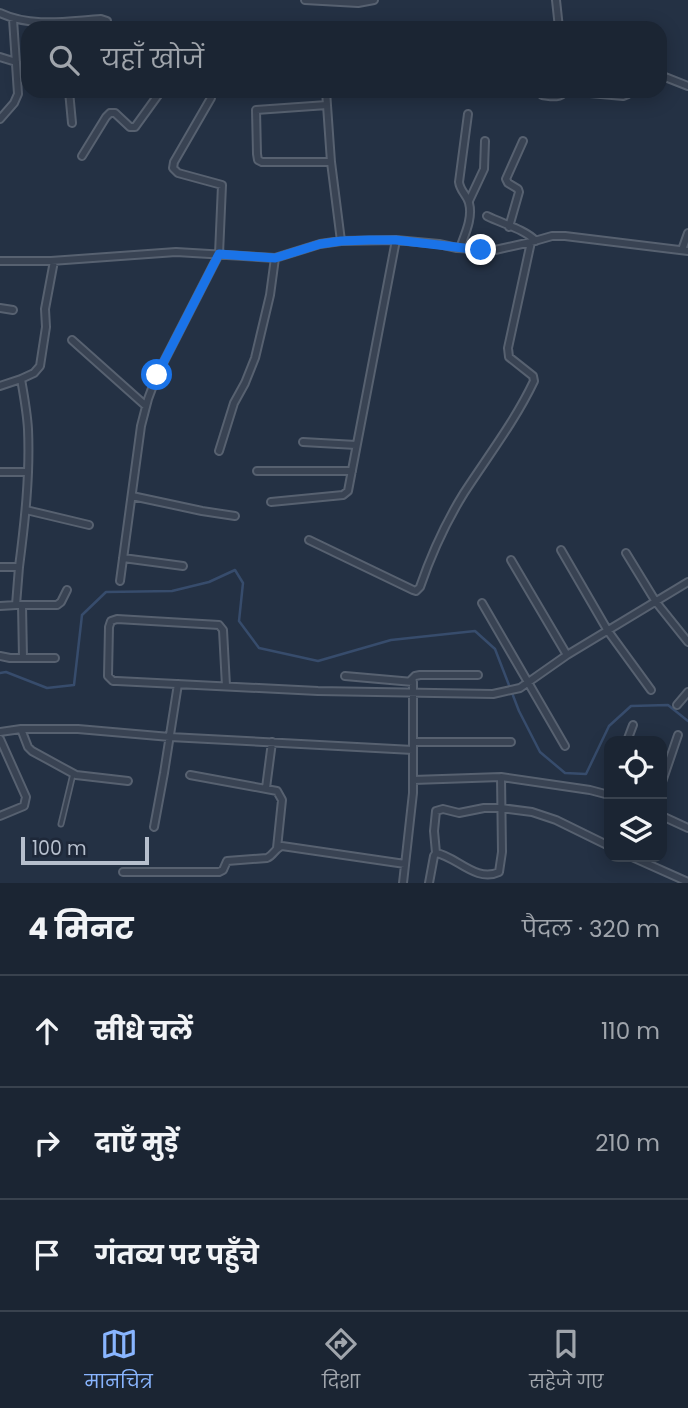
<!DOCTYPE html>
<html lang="hi">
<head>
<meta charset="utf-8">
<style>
  body { margin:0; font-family:Poppins,"Noto Sans Devanagari",sans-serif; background:#28313f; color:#f1f3f6 }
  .controls { position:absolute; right:21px; bottom:21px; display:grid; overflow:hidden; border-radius:14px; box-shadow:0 4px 18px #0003 }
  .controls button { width:63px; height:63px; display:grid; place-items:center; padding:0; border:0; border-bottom:2px solid #39424e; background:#1b2533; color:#f1f3f6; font:35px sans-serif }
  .scale { position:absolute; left:21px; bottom:18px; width:128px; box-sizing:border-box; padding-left:7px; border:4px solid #b6bfcd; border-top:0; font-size:19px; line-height:24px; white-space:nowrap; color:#b6bfcd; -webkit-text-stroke:5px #1e2839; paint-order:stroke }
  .stop { position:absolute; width:21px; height:21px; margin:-16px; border:5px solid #1a73e8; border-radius:50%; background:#fff }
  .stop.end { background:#1a73e8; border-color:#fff; box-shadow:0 2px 7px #0008 }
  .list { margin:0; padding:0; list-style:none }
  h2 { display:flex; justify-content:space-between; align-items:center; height:91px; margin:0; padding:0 28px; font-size:30px }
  h2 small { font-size:23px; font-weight:400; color:#a0a5ac }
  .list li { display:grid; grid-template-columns:46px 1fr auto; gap:21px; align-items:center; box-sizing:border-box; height:112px; padding:0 28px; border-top:2px solid #39424e }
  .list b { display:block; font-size:26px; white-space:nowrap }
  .list em { font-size:23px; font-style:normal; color:#a0a5ac }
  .icon { flex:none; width:38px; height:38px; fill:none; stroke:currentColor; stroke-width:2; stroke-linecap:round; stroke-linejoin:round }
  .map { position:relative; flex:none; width:688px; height:883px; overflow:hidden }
  .search { position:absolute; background:#1b2533; box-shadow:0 4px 18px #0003; left:21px; right:21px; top:21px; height:77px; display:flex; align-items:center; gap:18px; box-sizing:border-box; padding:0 24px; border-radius:21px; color:#a0a5ac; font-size:26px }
  .sheet { height:427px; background:#1b2533 }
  nav { display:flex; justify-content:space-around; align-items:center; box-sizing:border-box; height:98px; border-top:2px solid #39424e; background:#1b2533; font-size:19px; color:#a0a5ac }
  nav a { display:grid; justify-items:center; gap:4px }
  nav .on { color:#89b5ff }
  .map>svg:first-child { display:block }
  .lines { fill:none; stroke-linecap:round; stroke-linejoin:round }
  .stream { stroke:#374c6c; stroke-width:2.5 }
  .lane-casing { stroke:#576170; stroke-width:7 }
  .street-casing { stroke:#576170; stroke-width:10 }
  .lane { stroke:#394353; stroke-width:3.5 }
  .street { stroke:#394353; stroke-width:6 }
  .route { stroke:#1a73e8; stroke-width:9 }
</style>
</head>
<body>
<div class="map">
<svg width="688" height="883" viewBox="0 0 688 883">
  <rect width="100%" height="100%" fill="#243144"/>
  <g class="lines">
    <path class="stream" d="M 0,673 L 6,672 L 47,688 L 74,685 L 82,615 L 106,592 L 172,591 L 209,582 L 235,570 L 243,583 L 239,621 L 259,648 L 318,661 L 391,640 L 475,631 L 495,649 L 519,711 L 540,752 L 565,773 L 586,774 L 609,726 L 631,706 L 668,705 L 688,721"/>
    <g class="lane-casing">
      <path id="lane" d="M 61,824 L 73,774"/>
    </g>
    <g class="street-casing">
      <path id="street" d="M 305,0 L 358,3 L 374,0
        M 556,0 L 559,28
        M 0,13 C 32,28 68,21 101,19 L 107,21 L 107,28
        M 0,57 L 16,62
        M 660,75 L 688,86
        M 69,91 L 72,123
        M 326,91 L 331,162 L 341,241
        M 568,91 L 623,96 L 628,94 L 630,91
        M 542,95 C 550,96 560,99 565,91
        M 327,105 L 256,110 L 257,154 L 258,160 L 262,162 L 331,162
        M 0,119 L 14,103 L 18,94 L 13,19
        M 82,156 L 106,117 L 110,113 L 115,113 L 130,127 L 135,127 L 161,91
        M 469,201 L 484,169 L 485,141
        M 487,216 C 503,224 524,229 536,241
        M 509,227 L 519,192 L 518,189 L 508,183 L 506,179 L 523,141
        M 460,248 C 465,234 473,218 469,203 C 467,195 460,191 459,182 L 468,114
        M 682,250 L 688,233
        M 0,261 L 51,261 L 176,252 L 275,258 L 320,244 L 341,241 L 396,240 L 439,244 L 457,248 L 495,250 L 531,242 L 552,236 L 565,236 L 688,251
        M 0,308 L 13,310
        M 72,340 L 146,406
        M 0,386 L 21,379 L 34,373 L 40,366 L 46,327 L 45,309 L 54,261
        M 303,442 L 356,445
        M 219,451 L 234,403 L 245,383 L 255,358 L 270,295 L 275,258
        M 257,471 L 352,471
        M 0,472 L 28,472
        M 132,496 L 202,511 L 235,516
        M 271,502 L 343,495 L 348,491 L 396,240
        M 26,510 L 89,525
        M 309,540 L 413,590 L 416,591 L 420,587 C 431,555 446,522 464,493 C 488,456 515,421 534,381 L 533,376 L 509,357 L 508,348 L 531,242
        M 561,550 L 608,631 L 651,690
        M 626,553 L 656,602 L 688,642
        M 123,558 L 183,566
        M 511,560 L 567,655
        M 0,567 L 19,567 L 16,605 L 0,606
        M 19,567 C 25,521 30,475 28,429 C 27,412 24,396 21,379
        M 120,581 L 141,426 L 148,399 L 157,375 L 219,254 L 222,185 L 178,173 L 173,168 L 174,162 L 211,98 L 209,93 L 203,91
        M 482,603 L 565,746
        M 16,605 L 57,605 L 61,602 L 67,590
        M 22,605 L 23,658
        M 0,656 L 10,658 L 55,658
        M 345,676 L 413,682 L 413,793 L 403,883
        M 411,680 L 415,676 L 420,675 L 478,675
        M 226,686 L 223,630 L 219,625 L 117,619 L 111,621 L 109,627 L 108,676 L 113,681 L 117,681 L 318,691 L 493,694 L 520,688 L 567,655 L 688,582
        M 677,705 L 688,692
        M 21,729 L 28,747 L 32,751 L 76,775 L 128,781
        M 0,732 L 21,729 L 78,729 L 170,737 L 413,750
        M 0,739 L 26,797 L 24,806 L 0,816
        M 627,741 L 633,725
        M 414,742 L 511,742
        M 190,775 L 277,791 L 282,800 L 277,848
        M 501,777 L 590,790 L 609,795
        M 413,780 L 501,777 L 502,852 L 499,872 C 476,883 456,856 436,853 L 434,856 L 429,883
        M 662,782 L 678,735
        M 266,788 L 272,742
        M 662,816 L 688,828
        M 154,827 L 164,773 L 178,684
        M 436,853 L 434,831 L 436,811 L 443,809 L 459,813 L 484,808 L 501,808 L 532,812 L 556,820 L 609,846
        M 632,857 L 688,882
        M 123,872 L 219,872 L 223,870 L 227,861 L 267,858 C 274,855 275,848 282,846 L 405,864"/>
    </g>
    <use href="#lane" class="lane"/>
    <use href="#street" class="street"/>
  </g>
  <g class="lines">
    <path class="route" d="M 157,375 L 219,254 L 275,258 L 320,244 L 341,241 L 369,240 L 396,240 L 481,250"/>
  </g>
</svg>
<div class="controls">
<button><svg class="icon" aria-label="locate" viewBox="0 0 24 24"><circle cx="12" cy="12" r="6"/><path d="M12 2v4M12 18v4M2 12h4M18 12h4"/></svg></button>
<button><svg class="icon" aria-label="layers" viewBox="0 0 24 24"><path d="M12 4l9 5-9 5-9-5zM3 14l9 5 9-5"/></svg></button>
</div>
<div class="scale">100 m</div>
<div class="stop" style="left:157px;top:375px"></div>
<div class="stop end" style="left:481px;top:250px"></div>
<div class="search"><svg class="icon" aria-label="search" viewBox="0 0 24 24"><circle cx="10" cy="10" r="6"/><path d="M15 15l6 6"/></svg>यहाँ खोजें</div>
</div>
<section class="sheet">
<h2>4 मिनट<small>पैदल · 320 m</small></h2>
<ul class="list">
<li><svg class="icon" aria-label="ahead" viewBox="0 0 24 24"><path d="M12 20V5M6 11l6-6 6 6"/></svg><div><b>सीधे चलें</b></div><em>110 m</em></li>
<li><svg class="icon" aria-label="right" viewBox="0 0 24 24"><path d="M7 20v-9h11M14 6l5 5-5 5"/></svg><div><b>दाएँ मुड़ें</b></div><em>210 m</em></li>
<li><svg class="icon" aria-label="arrive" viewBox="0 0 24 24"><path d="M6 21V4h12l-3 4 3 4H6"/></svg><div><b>गंतव्य पर पहुँचे</b></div></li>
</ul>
</section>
<nav>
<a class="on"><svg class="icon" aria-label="map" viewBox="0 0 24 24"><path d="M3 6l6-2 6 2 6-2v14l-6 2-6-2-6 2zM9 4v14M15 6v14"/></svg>मानचित्र</a>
<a><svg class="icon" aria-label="directions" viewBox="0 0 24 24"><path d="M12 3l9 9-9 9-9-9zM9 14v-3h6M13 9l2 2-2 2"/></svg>दिशा</a>
<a><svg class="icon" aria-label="saved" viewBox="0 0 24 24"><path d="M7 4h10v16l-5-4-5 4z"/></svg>सहेजे गए</a>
</nav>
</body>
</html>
